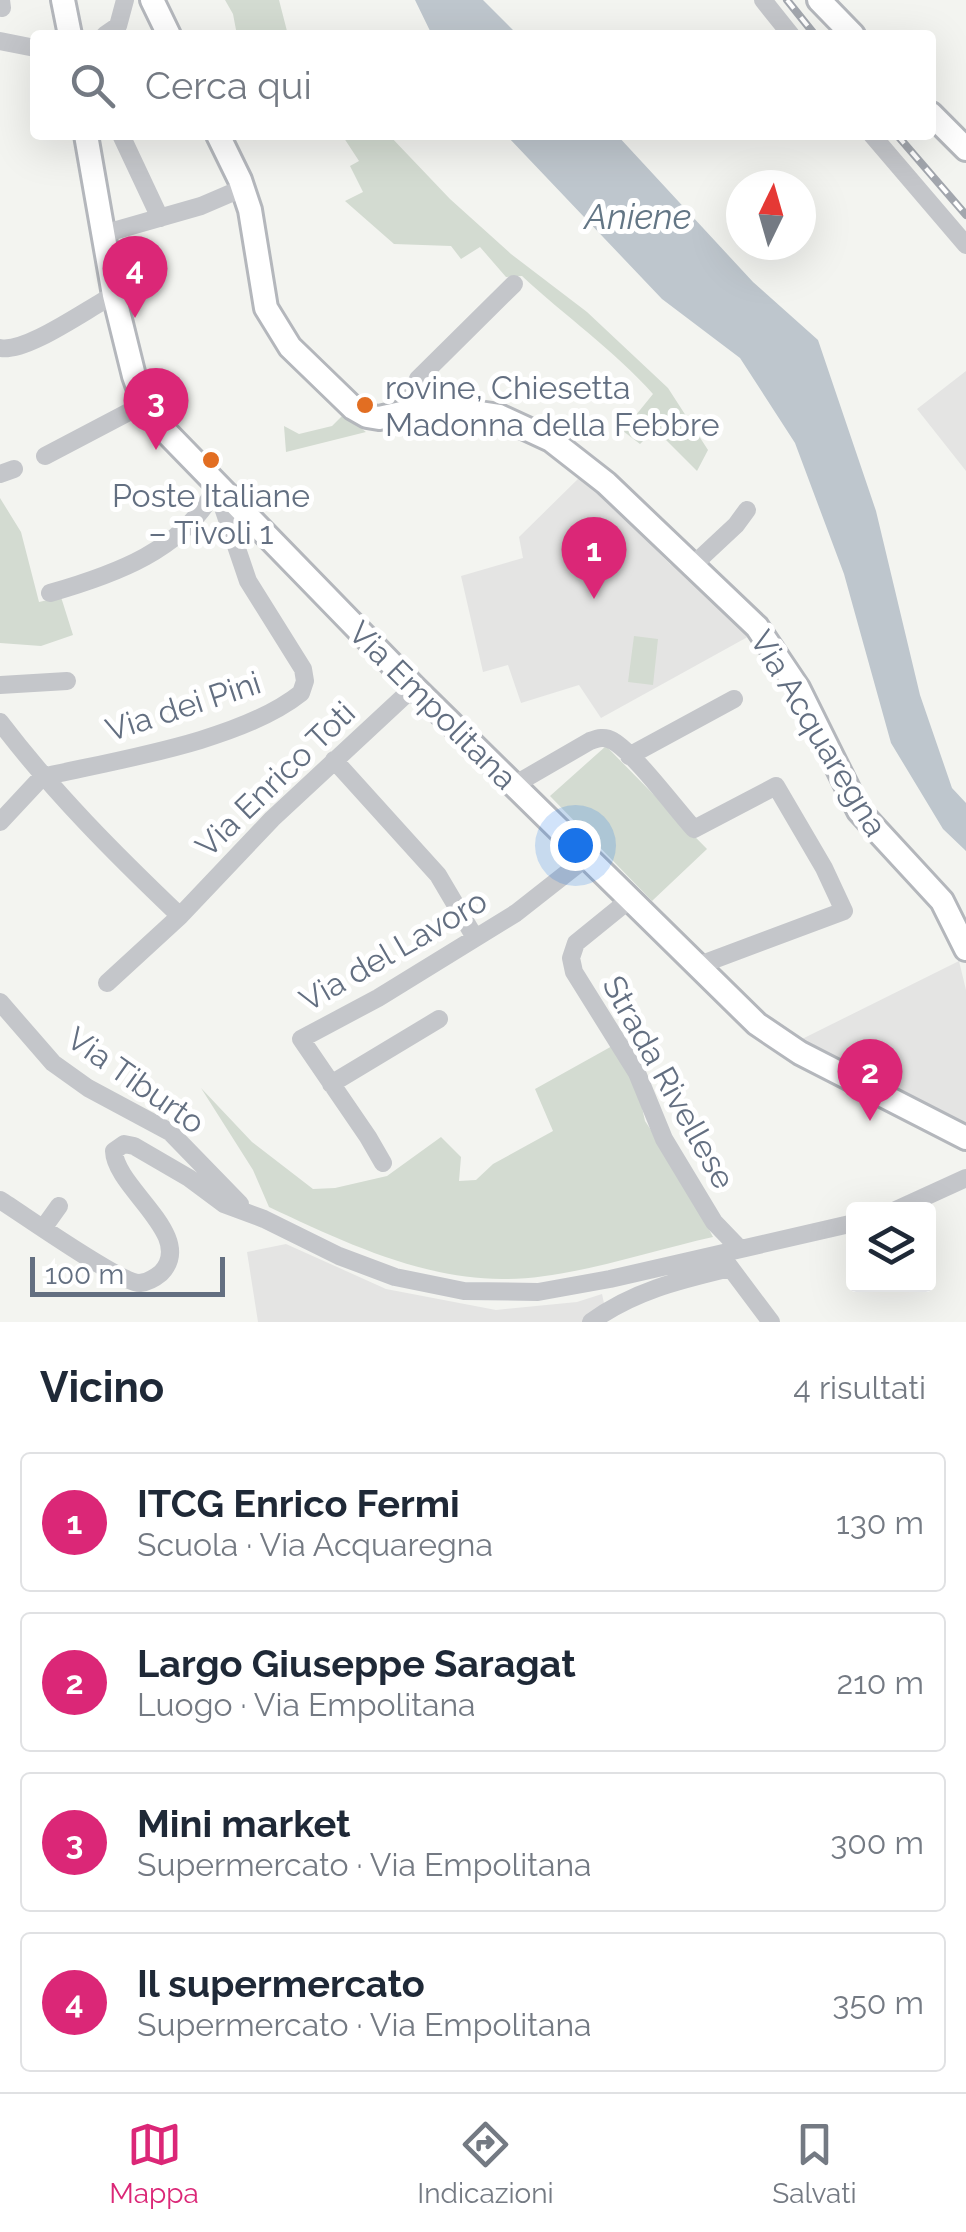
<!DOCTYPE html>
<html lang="it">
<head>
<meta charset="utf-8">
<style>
  body { margin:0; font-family:Raleway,sans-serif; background:#f2f2f3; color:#1f2937 }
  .controls { position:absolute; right:30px; bottom:30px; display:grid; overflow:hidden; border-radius:10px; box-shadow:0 10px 40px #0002 }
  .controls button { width:90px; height:90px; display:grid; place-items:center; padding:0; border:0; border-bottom:2px solid #e0e1e3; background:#fff; color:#1f2937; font:50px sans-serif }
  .compass { position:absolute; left:726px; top:170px; width:90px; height:90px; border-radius:50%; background:#fff; box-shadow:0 10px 40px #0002; rotate:5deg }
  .scale { position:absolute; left:30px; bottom:25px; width:195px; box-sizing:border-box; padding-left:10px; border:5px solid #636f81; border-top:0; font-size:28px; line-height:35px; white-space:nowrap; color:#636f81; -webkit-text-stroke:8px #fff; paint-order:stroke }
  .you { position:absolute; left:575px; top:845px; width:35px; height:35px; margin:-25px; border:8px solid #fff; border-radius:50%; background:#1a73e8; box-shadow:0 0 0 15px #1a73e833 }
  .badge { display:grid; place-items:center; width:65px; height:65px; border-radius:50%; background:#db2777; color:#fff; font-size:32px; font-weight:700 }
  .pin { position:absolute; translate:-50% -82px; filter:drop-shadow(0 2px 5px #0008) }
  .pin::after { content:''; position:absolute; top:52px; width:35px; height:30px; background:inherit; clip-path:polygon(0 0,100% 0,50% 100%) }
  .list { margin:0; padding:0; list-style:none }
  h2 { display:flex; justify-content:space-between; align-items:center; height:130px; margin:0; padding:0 40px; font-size:42px }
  h2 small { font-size:32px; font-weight:400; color:#747a83 }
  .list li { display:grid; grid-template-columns:65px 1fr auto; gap:30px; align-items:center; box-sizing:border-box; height:140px; margin:0 20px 20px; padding:0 20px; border:2px solid #e0e1e3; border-radius:10px }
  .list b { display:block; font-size:38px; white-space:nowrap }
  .list p { margin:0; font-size:32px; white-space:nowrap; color:#747a83 }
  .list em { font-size:32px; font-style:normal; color:#747a83 }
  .icon { flex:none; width:55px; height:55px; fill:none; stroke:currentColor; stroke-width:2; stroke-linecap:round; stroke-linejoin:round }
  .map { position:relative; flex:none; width:966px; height:1322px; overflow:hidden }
  .search { position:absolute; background:#fff; box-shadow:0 10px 40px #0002; left:30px; right:30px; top:30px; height:110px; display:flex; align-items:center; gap:25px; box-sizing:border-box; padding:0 35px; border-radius:10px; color:#747a83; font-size:38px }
  .sheet { height:770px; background:#fff }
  nav { display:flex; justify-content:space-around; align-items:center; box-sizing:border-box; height:140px; border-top:2px solid #e0e1e3; background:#fff; font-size:28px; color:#747a83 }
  nav a { display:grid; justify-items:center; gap:5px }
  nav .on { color:#db2777 }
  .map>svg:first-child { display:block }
  .built { fill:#e4e4e3 }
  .green { fill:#d3dbd1 }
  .water { fill:#bec6cd }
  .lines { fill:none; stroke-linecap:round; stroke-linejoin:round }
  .major-casing { stroke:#b4b7bc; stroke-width:28 }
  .minor { stroke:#c4c6ca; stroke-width:18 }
  .major { stroke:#fff; stroke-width:22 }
  .rail-casing { stroke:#a2a6ad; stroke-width:8 }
  .rail { stroke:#fff; stroke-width:4; stroke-dasharray:11; stroke-linecap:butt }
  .poi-dot { fill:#e26e22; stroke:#fff; stroke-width:4 }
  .labels { text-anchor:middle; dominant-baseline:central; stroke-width:10; stroke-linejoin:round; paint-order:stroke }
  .poi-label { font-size:32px; fill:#636f81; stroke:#fff; text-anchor:start }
  .street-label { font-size:32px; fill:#636f81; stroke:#fff }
  .water-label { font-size:35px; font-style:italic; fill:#637685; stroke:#fff }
</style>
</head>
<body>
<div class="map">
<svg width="966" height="1322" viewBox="0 0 966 1322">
  <rect width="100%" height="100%" fill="#f3f4f0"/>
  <path class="built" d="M 966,371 L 966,471 L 917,409 Z
    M 582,475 L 670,564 L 707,586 L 753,634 L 601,718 L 579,685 L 521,703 L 508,665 L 483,672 L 461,576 L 523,558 L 519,537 Z
    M 959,961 L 966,990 L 966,1131 L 798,1041 Z
    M 286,1244 L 386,1289 L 496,1310 L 577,1302 L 602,1294 L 605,1308 L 589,1322 L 258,1322 L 247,1252 Z"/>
  <path class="green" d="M 225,0 L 279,0 L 288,35 L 237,35 L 233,14 Z
    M 342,135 L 389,135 L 450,199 L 511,254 L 587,312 L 668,388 L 708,450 L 697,471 L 655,429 L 640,444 L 623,431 L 653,394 C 614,350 565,316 522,276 L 506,277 L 480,247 L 461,259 L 451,246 L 394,244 L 345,201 L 363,192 L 350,166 L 359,161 Z
    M 343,415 L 366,432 L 286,452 L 284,426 L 299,434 L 332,426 Z
    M 0,498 L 21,532 L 39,602 L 61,597 L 73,635 L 41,646 L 0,643 Z
    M 634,636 L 658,639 L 653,685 L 628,682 Z
    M 606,746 L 707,849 L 652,901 L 550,796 Z
    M 614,1045 L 636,1080 L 645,1121 L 682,1177 L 713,1237 C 649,1251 567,1280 502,1279 C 418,1278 344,1242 269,1207 L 253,1170 L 201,1088 L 252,1142 L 313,1189 L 335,1188 L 387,1176 L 441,1137 L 461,1157 L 459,1181 L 476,1180 L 493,1164 L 553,1131 L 535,1089 Z"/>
  <path class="water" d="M 415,0 L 483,0 L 518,35 L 432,35 Z
    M 506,135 L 617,135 L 753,282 L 818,340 L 876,511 L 920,695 L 952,788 L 966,803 L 966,851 L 943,829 L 891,743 L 844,574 L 795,443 L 740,358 L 662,299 Z"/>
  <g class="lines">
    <g class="major-casing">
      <path id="major" d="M 63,0 L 70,35
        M 152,0 L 169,35
        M 819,0 L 853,35
        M 931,114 L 966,149
        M 86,135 L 114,295 L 134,376 L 144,404 L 164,430 L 414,687 L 757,1024 L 800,1053 L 966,1138
        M 218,135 L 240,180 L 250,210 L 266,308 L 290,347 L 353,408 L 367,416 L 379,418 L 415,410 L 445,408 L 499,416 L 551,440 L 606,483 L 757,627 L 798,688 L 859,811 L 942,901 L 966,949"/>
    </g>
    <path class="minor" d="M 1,0 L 2,8
      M 763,0 L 791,35
      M 105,35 L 118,26 L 125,0
      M 0,41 L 35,48
      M 121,135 L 160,218
      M 872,135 L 966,245
      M 103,234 L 201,206 L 243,188
      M 0,348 C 27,353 88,308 114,295
      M 415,410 L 413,390 L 418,379 L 514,284
      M 45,456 L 144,404
      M 0,474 L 14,469
      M 691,567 L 736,525 L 747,510
      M 50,593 C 113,575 185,550 216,487
      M 0,685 L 67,681
      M 0,722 C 54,793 115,854 180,916
      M 629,756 L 734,699
      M 334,760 L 438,875 L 474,936
      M 42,777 C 117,760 241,741 301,693 L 305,681 L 303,669 L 248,581 L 216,487
      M 514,785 L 590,741 C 598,738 605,736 613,741 C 634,753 675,808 694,829 L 776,786 L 824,868 L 844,911 L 697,966
      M 0,822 L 42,777
      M 629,900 L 576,943 L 571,958 L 574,972 L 637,1073 L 664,1139 L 714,1222 L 739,1248
      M 107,983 L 180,916 L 272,819 L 414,687
      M 0,1002 L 53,1063 L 88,1088 L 170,1132 L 240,1204
      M 331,1084 L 439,1019
      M 383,1163 L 368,1137 L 301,1039 L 378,998 L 516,913 L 586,858
      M 0,1200 C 24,1215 121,1284 140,1283 C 148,1282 155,1278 161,1273 C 197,1236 115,1188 114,1151 L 124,1144 L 134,1146 L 189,1178 L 224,1204 L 264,1219 L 339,1256 L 395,1277 L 464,1291 L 538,1292 L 610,1279 L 854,1223
      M 896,1210 L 966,1178
      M 44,1227 L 59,1206
      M 726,1262 L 771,1322
      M 591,1322 C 633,1291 680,1280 730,1268"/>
    <use href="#major" class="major"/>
    <g class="rail-casing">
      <path id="rail" d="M 787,0 L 815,35
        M 897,135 L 966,215"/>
    </g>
    <use href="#rail" class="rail"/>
  </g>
  <g class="poi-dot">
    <circle cx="365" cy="405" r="10"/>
    <circle cx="211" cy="460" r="10"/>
  </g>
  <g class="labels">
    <g class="poi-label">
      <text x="385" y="387">rovine, Chiesetta<tspan x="385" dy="37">Madonna della Febbre</tspan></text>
      <text x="211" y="495" text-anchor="middle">Poste Italiane<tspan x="211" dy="37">– Tivoli 1</tspan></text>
    </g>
    <g class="street-label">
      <text transform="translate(433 705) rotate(45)">Via Empolitana</text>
      <text transform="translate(183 706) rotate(-18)">Via dei Pini</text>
      <text transform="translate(819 733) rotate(59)">Via Acquaregna</text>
      <text transform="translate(275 779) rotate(-44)">Via Enrico Toti</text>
      <text transform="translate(393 950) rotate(-30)">Via del Lavoro</text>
      <text transform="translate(136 1080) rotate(35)">Via Tiburto</text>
      <text transform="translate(669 1082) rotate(61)">Strada Rivellese</text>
    </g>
    <g class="water-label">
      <text x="638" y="216">Aniene</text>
    </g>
  </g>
</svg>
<div class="controls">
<button><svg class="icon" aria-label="layers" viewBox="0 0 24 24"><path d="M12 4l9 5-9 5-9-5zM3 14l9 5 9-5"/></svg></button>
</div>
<svg class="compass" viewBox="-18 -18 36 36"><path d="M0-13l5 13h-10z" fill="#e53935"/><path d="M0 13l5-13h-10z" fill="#747a83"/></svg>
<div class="scale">100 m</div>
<div class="you"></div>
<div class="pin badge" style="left:594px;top:599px">1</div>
<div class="pin badge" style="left:870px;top:1121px">2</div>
<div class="pin badge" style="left:156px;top:450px">3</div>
<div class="pin badge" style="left:135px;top:318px">4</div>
<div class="search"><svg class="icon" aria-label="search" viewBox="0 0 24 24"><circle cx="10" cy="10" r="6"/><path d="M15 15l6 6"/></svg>Cerca qui</div>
</div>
<section class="sheet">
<h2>Vicino<small>4 risultati</small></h2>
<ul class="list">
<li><span class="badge">1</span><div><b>ITCG Enrico Fermi</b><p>Scuola · Via Acquaregna</p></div><em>130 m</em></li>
<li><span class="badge">2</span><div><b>Largo Giuseppe Saragat</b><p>Luogo · Via Empolitana</p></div><em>210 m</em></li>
<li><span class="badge">3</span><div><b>Mini market</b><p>Supermercato · Via Empolitana</p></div><em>300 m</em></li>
<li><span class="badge">4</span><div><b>Il supermercato</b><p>Supermercato · Via Empolitana</p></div><em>350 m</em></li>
</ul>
</section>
<nav>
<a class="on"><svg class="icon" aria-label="map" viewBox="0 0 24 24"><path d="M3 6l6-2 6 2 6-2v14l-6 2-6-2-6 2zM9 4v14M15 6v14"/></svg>Mappa</a>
<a><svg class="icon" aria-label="directions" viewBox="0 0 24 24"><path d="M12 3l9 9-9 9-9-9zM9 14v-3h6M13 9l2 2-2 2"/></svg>Indicazioni</a>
<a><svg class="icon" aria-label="saved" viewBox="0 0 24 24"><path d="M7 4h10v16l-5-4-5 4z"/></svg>Salvati</a>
</nav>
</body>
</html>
